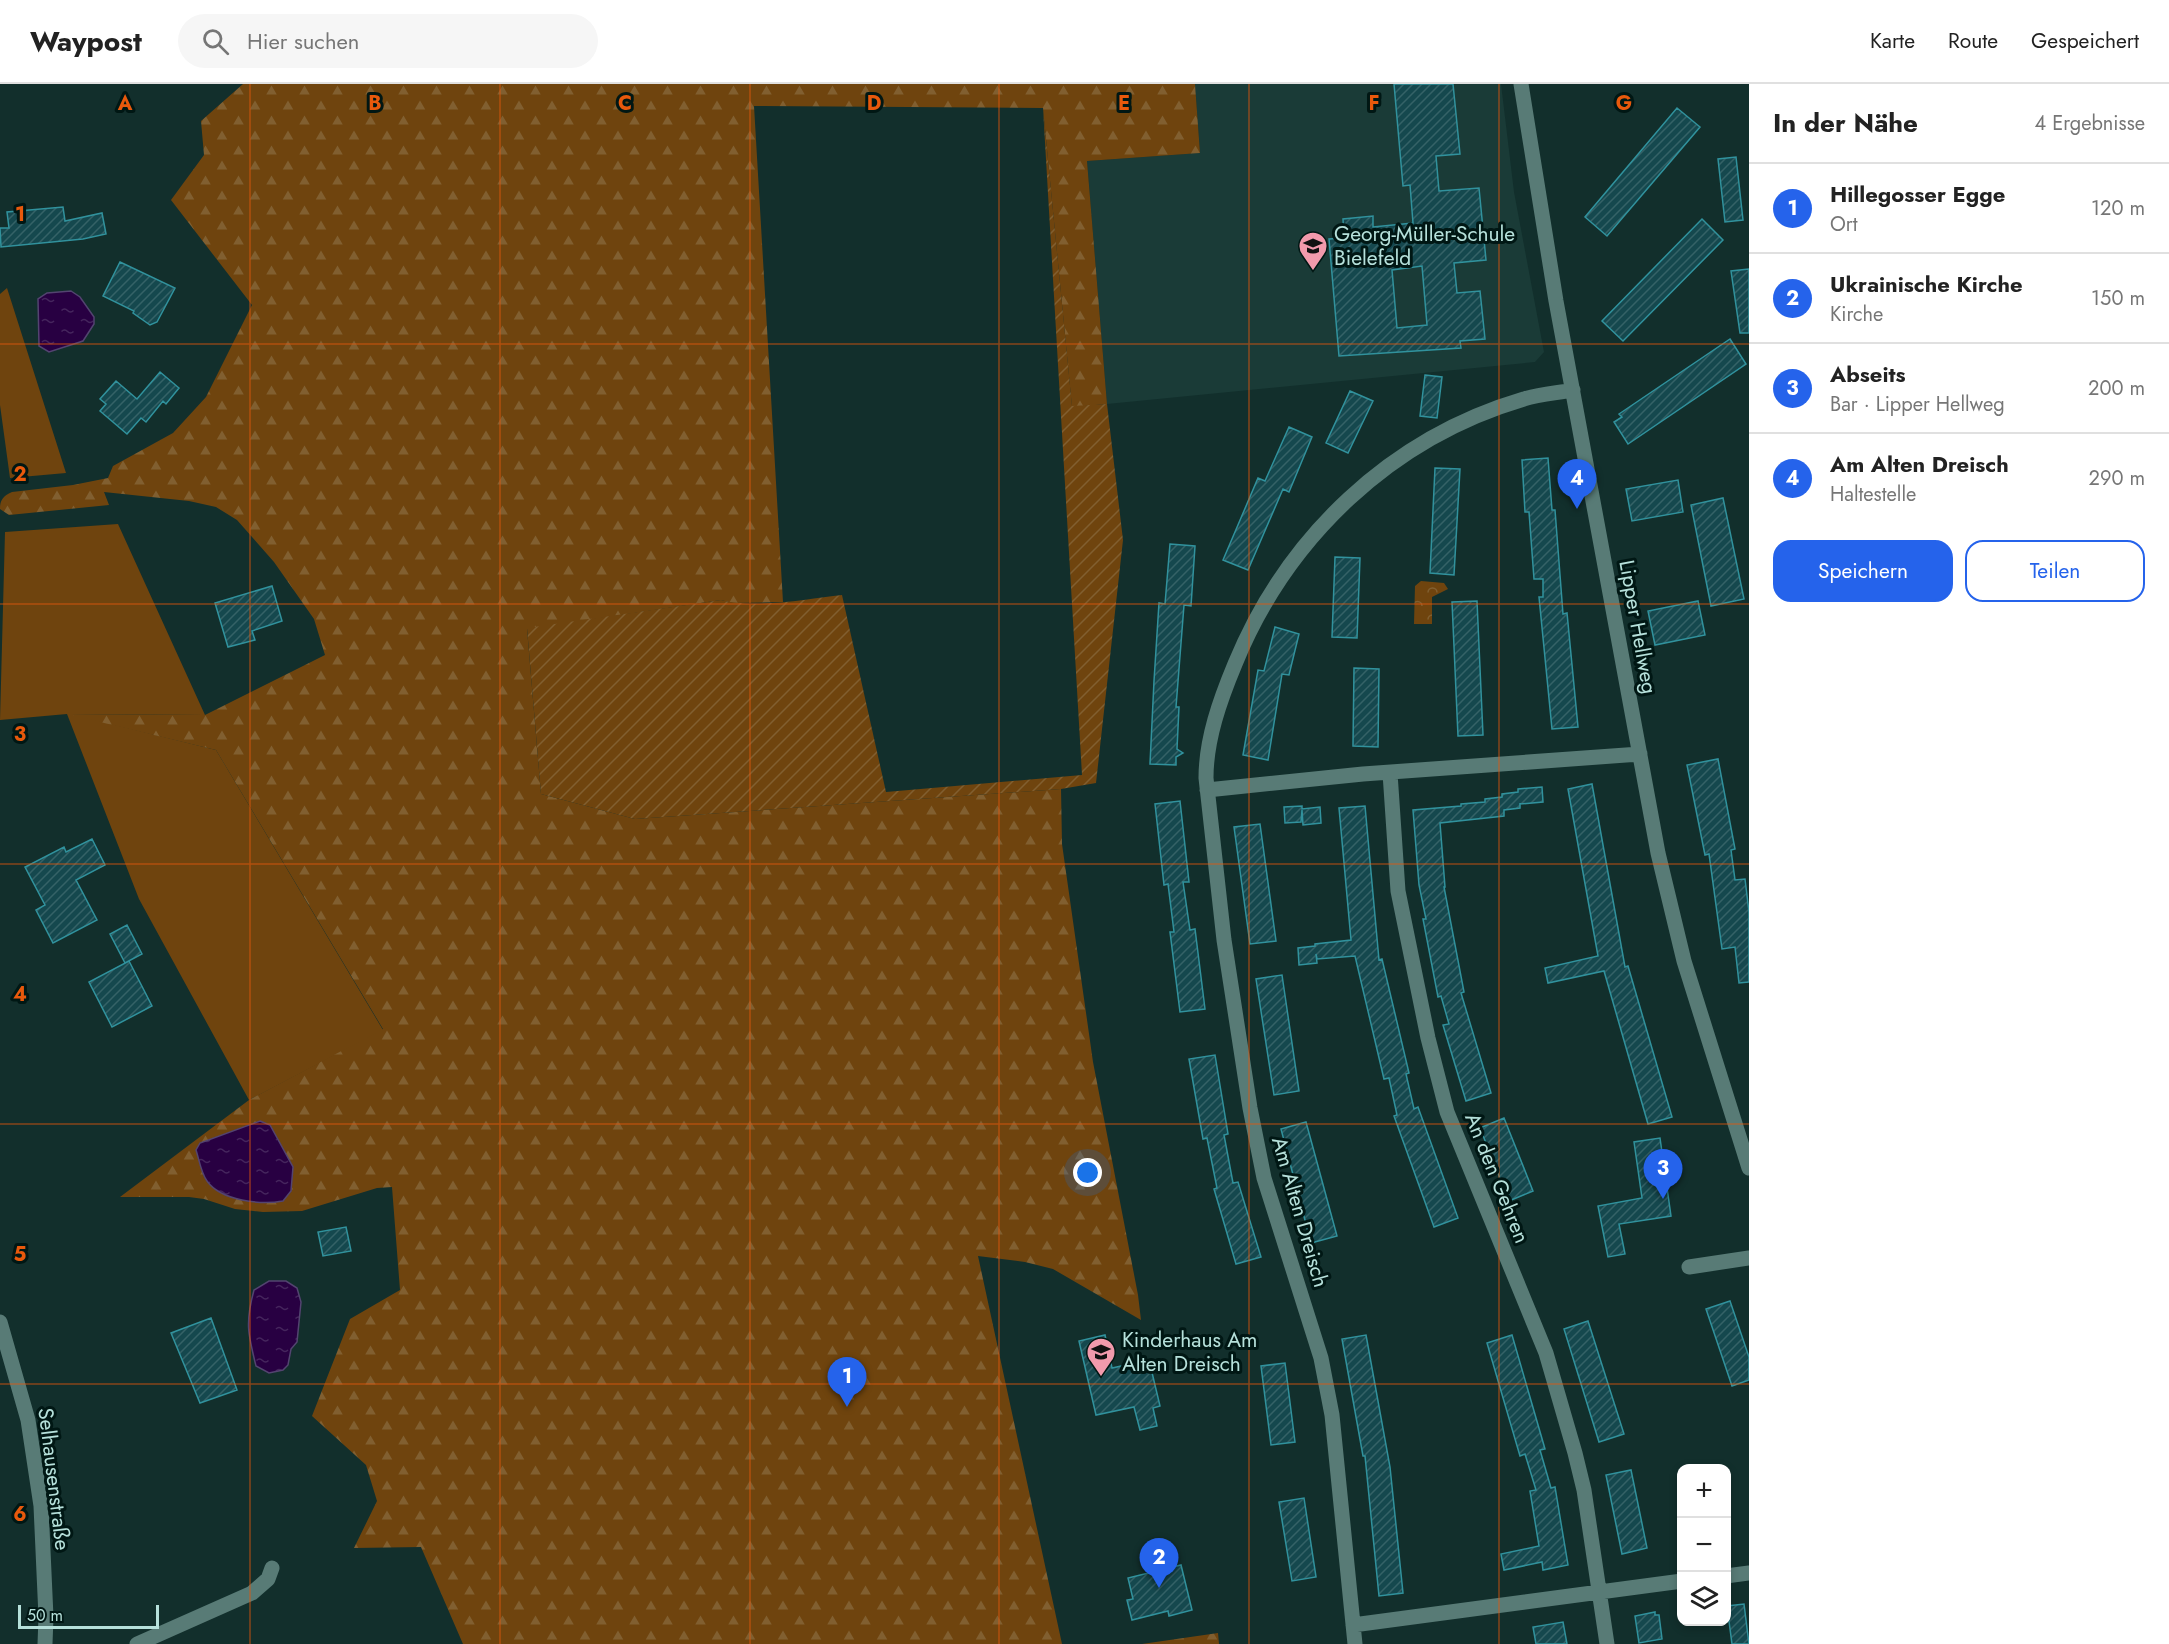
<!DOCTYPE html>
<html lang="de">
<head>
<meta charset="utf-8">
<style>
  body { margin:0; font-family:Jost,sans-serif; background:#f6f6f6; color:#222 }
  .controls { position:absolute; right:18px; bottom:18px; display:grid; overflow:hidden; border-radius:12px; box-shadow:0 3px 9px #0003 }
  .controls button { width:54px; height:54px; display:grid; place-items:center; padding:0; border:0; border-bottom:2px solid #e0e0e0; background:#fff; color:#222; font:30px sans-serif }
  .scale { position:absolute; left:18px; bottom:15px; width:141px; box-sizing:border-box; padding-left:6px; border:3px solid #b6e1db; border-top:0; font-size:16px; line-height:21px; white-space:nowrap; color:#b6e1db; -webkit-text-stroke:4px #001714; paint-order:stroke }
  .you { position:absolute; left:1088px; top:1089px; width:21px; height:21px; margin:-15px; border:4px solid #fff; border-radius:50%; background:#1a73e8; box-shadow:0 0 0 9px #1a73e833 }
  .badge { display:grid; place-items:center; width:39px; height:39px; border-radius:50%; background:#2563eb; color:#fff; font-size:20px; font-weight:700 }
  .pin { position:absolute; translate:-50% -50px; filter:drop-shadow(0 2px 3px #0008) }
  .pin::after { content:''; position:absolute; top:32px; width:21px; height:18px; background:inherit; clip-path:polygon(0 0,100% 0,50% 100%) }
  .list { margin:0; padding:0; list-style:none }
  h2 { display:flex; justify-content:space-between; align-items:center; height:78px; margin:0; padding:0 24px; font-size:26px }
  h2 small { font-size:20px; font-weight:400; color:#767676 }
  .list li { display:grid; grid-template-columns:39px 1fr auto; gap:18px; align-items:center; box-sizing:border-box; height:90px; padding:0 24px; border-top:2px solid #e0e0e0 }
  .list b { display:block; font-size:22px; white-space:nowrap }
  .list p { margin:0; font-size:20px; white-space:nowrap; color:#767676 }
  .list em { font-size:20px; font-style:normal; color:#767676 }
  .actions { display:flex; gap:12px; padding:18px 24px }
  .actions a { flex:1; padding:14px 0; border:2px solid #2563eb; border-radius:18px; text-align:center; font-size:21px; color:#2563eb }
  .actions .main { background:#2563eb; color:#fff }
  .icon { flex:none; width:33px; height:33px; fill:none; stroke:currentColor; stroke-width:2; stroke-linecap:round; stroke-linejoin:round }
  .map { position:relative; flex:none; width:1749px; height:1560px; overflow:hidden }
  header { display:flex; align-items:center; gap:36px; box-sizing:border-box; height:84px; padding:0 30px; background:#fff; border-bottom:2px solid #e0e0e0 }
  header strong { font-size:28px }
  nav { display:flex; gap:33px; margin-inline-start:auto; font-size:21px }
  .search { width:420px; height:54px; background:#f6f6f6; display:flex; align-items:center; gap:15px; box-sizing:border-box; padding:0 21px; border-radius:33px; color:#767676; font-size:22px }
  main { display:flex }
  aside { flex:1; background:#fff }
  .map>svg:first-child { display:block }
  .built { fill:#1a3b37 }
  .grass { fill:#6f440e }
  .forest { fill:url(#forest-firs) }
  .park { fill:url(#park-crowns) }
  .garden { fill:url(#garden-furrows) }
  .water { fill:url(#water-ripples); stroke:#534470; stroke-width:1.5 }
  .building { fill:url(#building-hatch); stroke:#31929d; stroke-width:1.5; fill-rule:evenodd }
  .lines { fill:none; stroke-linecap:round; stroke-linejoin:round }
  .minor { stroke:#587b76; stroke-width:15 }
  .grid { fill:none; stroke:#e8590c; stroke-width:1.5; stroke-opacity:0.55 }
  .labels { text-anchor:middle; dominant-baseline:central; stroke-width:6; stroke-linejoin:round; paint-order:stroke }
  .poi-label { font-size:21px; fill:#b6e1db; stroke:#001714; text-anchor:start }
  .street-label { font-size:21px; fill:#b6e1db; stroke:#001714 }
  .grid-label { font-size:20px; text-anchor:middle; font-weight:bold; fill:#e8590c; stroke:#001714; stroke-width:6; stroke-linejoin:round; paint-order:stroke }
</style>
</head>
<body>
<header>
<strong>Waypost</strong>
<div class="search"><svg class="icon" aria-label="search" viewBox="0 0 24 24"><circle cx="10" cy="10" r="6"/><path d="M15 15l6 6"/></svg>Hier suchen</div>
<nav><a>Karte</a><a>Route</a><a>Gespeichert</a></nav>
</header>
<main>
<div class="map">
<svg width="1749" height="1560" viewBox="0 0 1749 1560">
  <defs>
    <pattern id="forest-firs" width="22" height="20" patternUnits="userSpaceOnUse" patternTransform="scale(1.5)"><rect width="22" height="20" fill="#6f440e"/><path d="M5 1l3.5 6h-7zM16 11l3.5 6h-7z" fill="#815f30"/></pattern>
    <pattern id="park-crowns" width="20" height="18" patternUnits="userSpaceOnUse" patternTransform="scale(1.5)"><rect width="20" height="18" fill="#6f440e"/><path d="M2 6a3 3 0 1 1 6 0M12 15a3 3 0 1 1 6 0" fill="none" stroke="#815f30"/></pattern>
    <pattern id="garden-furrows" width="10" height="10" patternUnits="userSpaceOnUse" patternTransform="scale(1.5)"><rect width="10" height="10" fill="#6f440e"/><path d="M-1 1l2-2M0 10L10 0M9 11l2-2" fill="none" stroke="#815f30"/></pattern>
    <pattern id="water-ripples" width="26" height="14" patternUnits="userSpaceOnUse" patternTransform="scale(1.5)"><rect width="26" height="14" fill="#280042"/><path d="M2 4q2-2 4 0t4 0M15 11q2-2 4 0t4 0" fill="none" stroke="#45255d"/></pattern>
    <pattern id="building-hatch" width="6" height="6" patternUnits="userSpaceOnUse" patternTransform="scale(1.5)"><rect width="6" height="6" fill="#15484e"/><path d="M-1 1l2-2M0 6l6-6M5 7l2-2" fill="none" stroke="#356267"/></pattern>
  </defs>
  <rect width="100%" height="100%" fill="#122f2c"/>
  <path class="built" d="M 1195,0 L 1501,0 L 1514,108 L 1544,268 L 1535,278 L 1107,320 L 1087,77 L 1200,69 Z"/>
  <path class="grass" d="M 7,204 L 66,389 L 10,394 L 0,321 L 0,210 Z
    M 118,440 L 205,631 L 71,630 L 216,666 L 383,946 L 249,1016 L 139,815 L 67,630 L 0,636 L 5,448 Z"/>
  <path class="forest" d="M 243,0 L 1195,0 L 1200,69 L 1087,77 L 1107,320 L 1072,323 L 1043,24 L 754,22 L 783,518 L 733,519 L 721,516 L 527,545 L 541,710 L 635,735 L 1061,705 L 1062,760 L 1093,978 L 1138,1211 L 1141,1236 L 1053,1185 L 1025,1178 L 978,1172 L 1062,1560 L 463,1560 L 421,1463 L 354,1464 L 377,1417 L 366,1381 L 312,1332 L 350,1235 L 400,1206 L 392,1103 L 377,1104 L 302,1127 L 263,1128 L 235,1125 L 204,1115 L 189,1113 L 120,1113 L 249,1016 L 383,945 L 216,666 L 67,630 L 205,631 L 325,571 L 314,535 L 274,478 L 237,436 L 216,423 L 189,417 L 104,408 L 109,421 L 9,431 L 0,425 C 0,416 3,412 12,408 L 73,401 L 108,394 L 113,382 L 173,349 L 206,313 L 252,221 L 171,116 L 204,71 L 201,37 Z
    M 1218,1549 L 1219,1560 L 1142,1560 Z"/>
  <path class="park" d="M 1421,497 L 1444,499 L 1448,505 L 1432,513 L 1432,540 L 1414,540 L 1415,502 Z"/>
  <path class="garden" d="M 1043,24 L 1072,322 L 1107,320 L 1123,456 L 1096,699 L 1061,705 L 635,735 L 541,710 L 527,544 L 721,516 C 755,525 807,515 842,511 L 886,708 L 1082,691 Z"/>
  <path class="water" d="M 71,207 L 80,213 L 94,233 L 94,240 L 83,257 L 49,268 L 39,262 L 38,215 L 47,209 Z
    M 260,1037 L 270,1041 L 293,1083 L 291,1107 L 283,1117 C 261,1121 221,1117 207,1097 C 201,1089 199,1075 196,1066 L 200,1059 Z
    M 269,1197 L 286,1197 L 297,1204 L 301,1218 L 297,1258 L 291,1265 L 288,1281 L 283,1286 L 269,1289 L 256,1282 C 248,1250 245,1239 254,1206 Z"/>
  <path class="building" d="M 1394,0 L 1453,0 L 1460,70 L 1436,72 L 1439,107 L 1479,104 L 1486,176 L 1454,179 L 1457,209 L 1480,207 L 1485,255 L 1460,257 L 1461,264 L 1339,272 L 1329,155 L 1344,154 L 1343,135 L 1373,132 L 1373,143 L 1413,139 L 1410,101 L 1403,102 ZM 1422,182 L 1427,241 L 1397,244 L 1392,186 Z
    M 1677,24 L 1700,43 L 1607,152 L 1585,133 Z
    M 1736,73 L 1743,136 L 1725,138 L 1718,75 Z
    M 63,123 L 65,137 L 102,129 L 106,150 L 83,155 L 1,163 L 0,144 L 9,144 L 7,128 Z
    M 1702,135 L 1723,156 L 1623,257 L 1602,237 Z
    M 120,178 L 175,204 L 157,238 L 150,241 L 133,229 L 134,227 L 103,212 Z
    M 1749,185 L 1749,249 L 1740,249 L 1731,187 Z
    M 1730,255 L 1746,280 L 1628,360 L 1614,338 L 1622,333 L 1619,330 Z
    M 160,288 L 179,304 L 166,320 L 163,317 L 146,338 L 141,334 L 127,350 L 100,327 L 106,320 L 100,315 L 116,297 L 137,315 Z
    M 1425,291 L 1442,293 L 1437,334 L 1420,332 Z
    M 1350,307 L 1373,317 L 1348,369 L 1326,359 Z
    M 1289,343 L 1312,353 L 1289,408 L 1283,405 L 1248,486 L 1223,476 L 1258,394 L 1265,397 Z
    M 1548,374 L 1552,426 L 1555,426 L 1563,530 L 1567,529 L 1578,643 L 1552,645 L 1539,513 L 1543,513 L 1543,495 L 1534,495 L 1529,428 L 1525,428 L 1522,376 Z
    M 1435,384 L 1460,385 L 1454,491 L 1430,489 Z
    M 1678,396 L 1683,428 L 1632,437 L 1626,405 Z
    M 1723,414 L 1744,515 L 1711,522 L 1691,421 Z
    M 1170,460 L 1195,462 L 1191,522 L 1184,521 L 1176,623 L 1179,623 L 1177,665 L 1183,669 L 1176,673 L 1176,681 L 1150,680 L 1154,597 L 1159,519 L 1165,520 Z
    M 1335,473 L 1360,474 L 1357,554 L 1332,553 Z
    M 272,502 L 282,537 L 252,547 L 255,556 L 228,563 L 215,519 Z
    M 1477,517 L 1483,651 L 1458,652 L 1452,518 Z
    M 1698,517 L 1705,551 L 1655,561 L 1648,527 Z
    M 1275,543 L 1299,550 L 1289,591 L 1282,590 L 1268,676 L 1243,671 L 1258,586 L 1264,587 Z
    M 1354,584 L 1379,585 L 1378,663 L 1353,662 Z
    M 1718,675 L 1735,765 L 1731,766 L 1735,796 L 1745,795 L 1749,828 L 1749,898 L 1739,899 L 1735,863 L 1722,865 L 1709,770 L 1705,771 L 1687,681 Z
    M 1592,700 L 1625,883 L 1628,882 L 1672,1033 L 1648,1040 L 1604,887 L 1548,899 L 1545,884 L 1598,872 L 1568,705 Z
    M 1542,703 L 1543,718 L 1520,720 L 1520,719 L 1520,724 L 1504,726 L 1504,732 L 1440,739 L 1445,803 L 1444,803 L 1464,908 L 1461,909 L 1491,1009 L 1466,1017 L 1443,941 L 1449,940 L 1441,912 L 1438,913 L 1423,835 L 1426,835 L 1419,801 L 1413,726 L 1461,722 L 1461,720 L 1485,718 L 1485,715 L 1502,713 L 1502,710 L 1518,708 L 1518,705 Z
    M 1180,717 L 1189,798 L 1183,798 L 1190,846 L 1195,845 L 1205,925 L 1180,928 L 1170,848 L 1174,848 L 1168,800 L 1164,801 L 1155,720 Z
    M 1302,722 L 1302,725 L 1320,723 L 1321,739 L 1303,741 L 1302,726 L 1301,738 L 1285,739 L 1284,723 Z
    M 1365,722 L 1379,876 L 1382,875 L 1409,989 L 1406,990 L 1414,1025 L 1418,1023 L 1458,1134 L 1434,1143 L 1394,1032 L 1397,1031 L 1389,994 L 1384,995 L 1355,872 L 1317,875 L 1316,870 L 1317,879 L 1299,881 L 1298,864 L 1315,862 L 1315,860 L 1351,856 L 1339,724 Z
    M 1260,740 L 1276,857 L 1250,860 L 1234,743 Z
    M 92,755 L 105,781 L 76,796 L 97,836 L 53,859 L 36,826 L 45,821 L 25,783 L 64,763 L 66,768 Z
    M 127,841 L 142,870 L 125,879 L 110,850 Z
    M 129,877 L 152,922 L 112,943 L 89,898 Z
    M 1282,891 L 1299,1007 L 1274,1011 L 1256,895 Z
    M 1215,971 L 1228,1050 L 1224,1051 L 1233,1099 L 1238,1098 L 1261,1173 L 1236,1180 L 1214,1105 L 1217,1104 L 1207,1054 L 1203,1055 L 1189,975 Z
    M 1504,1034 L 1533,1107 L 1509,1117 L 1480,1044 Z
    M 1306,1038 L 1337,1152 L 1311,1159 L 1281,1045 Z
    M 1660,1054 L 1671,1132 L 1619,1140 L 1625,1170 L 1608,1173 L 1598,1122 L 1642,1114 L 1634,1058 Z
    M 346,1143 L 351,1167 L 323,1172 L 318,1148 Z
    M 1730,1217 L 1749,1273 L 1749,1296 L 1732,1302 L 1706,1225 Z
    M 211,1234 L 237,1306 L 200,1319 L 171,1249 Z
    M 1588,1237 L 1624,1350 L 1599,1358 L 1564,1245 Z
    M 1105,1251 L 1112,1284 L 1149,1276 L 1160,1322 L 1153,1324 L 1157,1342 L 1140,1346 L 1134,1323 L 1096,1331 L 1079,1257 Z
    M 1366,1251 L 1390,1383 L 1403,1509 L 1379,1512 L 1365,1372 L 1363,1372 L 1342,1255 Z
    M 1512,1251 L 1545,1365 L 1540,1366 L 1551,1404 L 1555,1403 L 1568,1481 L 1543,1486 L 1542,1478 L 1504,1486 L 1501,1470 L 1539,1462 L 1530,1407 L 1536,1406 L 1525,1370 L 1520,1372 L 1487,1259 Z
    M 1285,1279 L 1295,1358 L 1271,1361 L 1261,1282 Z
    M 1631,1386 L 1647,1464 L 1622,1470 L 1606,1391 Z
    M 1304,1414 L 1316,1493 L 1292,1497 L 1279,1418 Z
    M 1181,1481 L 1192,1526 L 1169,1532 L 1168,1527 L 1132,1536 L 1127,1516 L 1133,1515 L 1128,1494 Z
    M 1744,1520 L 1749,1560 L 1732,1560 L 1727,1522 Z
    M 1655,1528 L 1655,1531 L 1659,1531 L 1662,1555 L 1639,1559 L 1635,1532 Z
    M 1563,1538 L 1567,1560 L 1536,1560 L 1533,1543 Z"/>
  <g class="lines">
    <path class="minor" d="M 1521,0 L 1556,217 L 1658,769 L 1684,877 L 1749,1084
      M 1390,689 L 1398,807 L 1428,954 L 1447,1028 L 1546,1269 L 1575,1369 L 1584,1406 L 1607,1560
      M 1207,706 L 1363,690 L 1640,670
      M 1689,1183 L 1749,1174
      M 0,1238 L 28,1336 L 41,1422 L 46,1533 L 45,1560
      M 1726,1492 L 1749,1489
      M 1353,1541 L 1682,1497
      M 137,1560 L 252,1509 L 268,1495 L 272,1484
      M 1355,1560 L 1332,1331 L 1321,1274 L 1264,1094 L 1250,1024 L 1224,856 L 1206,694 C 1206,655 1220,616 1235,580 C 1287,453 1391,354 1524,315 C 1539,310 1557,309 1573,306"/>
  </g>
  <path class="grid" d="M 250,0 L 250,1560M 500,0 L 500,1560M 750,0 L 750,1560M 999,0 L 999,1560M 1249,0 L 1249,1560M 1499,0 L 1499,1560M 0,260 L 1749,260M 0,520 L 1749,520M 0,780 L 1749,780M 0,1040 L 1749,1040M 0,1300 L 1749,1300"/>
  <defs>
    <g id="school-pin" transform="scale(1.5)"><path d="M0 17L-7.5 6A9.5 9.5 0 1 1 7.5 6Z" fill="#f29aac" stroke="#001714"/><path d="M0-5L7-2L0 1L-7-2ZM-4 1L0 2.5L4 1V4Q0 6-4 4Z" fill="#111"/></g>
  </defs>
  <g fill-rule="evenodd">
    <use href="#school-pin" x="1313" y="162"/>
    <use href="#school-pin" x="1101" y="1268"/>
  </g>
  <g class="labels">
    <g class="poi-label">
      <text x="1334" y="150">Georg-Müller-Schule<tspan x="1334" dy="24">Bielefeld</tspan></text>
      <text x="1122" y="1256">Kinderhaus Am<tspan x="1122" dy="24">Alten Dreisch</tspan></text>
    </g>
    <g class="street-label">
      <text transform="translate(1638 543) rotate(80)">Lipper Hellweg</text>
      <text transform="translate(1497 1094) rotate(68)">An den Gehren</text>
      <text transform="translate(1300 1128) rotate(74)">Am Alten Dreisch</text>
      <text transform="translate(54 1395) rotate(83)">Selhausenstraße</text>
    </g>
  </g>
  <g class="grid-label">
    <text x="125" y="26">A</text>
    <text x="375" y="26">B</text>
    <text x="625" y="26">C</text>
    <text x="874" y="26">D</text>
    <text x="1124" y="26">E</text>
    <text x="1374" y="26">F</text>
    <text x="1624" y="26">G</text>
    <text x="20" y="137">1</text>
    <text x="20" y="397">2</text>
    <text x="20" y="657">3</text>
    <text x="20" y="917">4</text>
    <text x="20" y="1177">5</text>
    <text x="20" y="1437">6</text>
  </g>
</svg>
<div class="controls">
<button>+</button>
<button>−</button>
<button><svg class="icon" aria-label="layers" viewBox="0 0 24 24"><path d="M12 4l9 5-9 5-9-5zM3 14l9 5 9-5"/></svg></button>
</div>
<div class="scale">50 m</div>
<div class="you"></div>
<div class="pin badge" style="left:847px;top:1323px">1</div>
<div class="pin badge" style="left:1159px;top:1504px">2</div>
<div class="pin badge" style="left:1663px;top:1115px">3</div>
<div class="pin badge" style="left:1577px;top:425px">4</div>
</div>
<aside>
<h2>In der Nähe<small>4 Ergebnisse</small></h2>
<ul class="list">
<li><span class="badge">1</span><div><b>Hillegosser Egge</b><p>Ort</p></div><em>120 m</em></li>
<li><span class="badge">2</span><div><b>Ukrainische Kirche</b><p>Kirche</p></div><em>150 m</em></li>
<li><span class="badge">3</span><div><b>Abseits</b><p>Bar · Lipper Hellweg</p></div><em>200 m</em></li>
<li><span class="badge">4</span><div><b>Am Alten Dreisch</b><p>Haltestelle</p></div><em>290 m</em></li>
</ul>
<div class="actions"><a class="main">Speichern</a><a>Teilen</a></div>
</aside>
</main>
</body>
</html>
